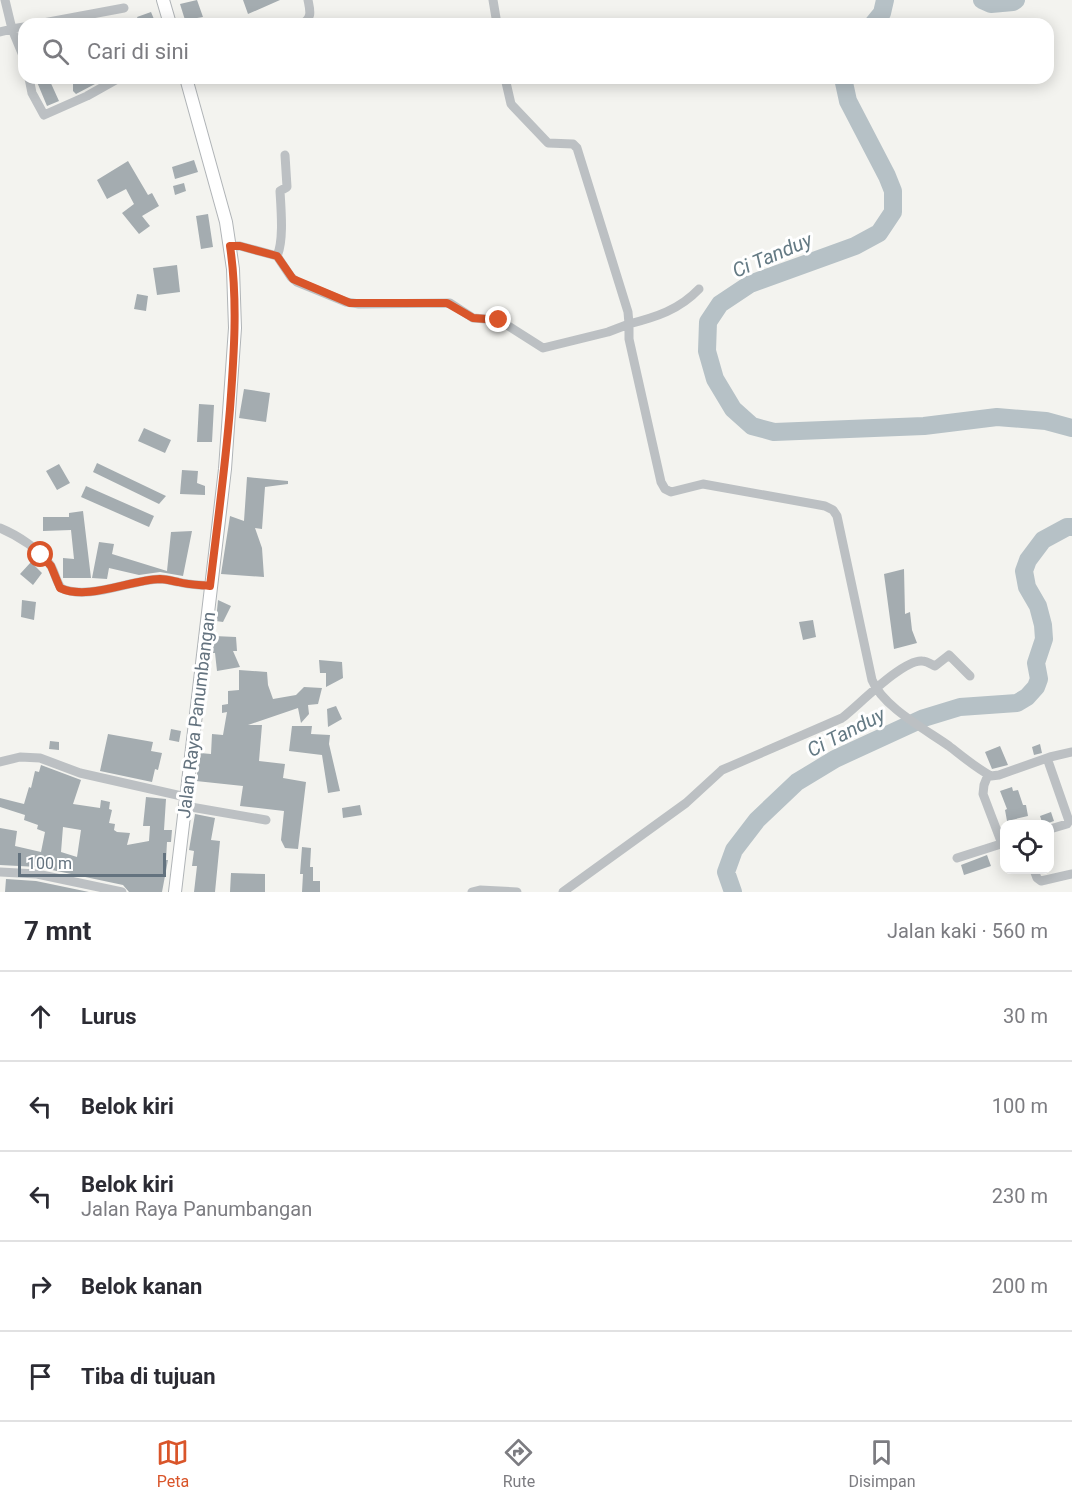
<!DOCTYPE html>
<html lang="id">
<head>
<meta charset="utf-8">
<style>
  body { margin:0; font-family:Roboto,sans-serif; background:#f2f2f3; color:#2b2b33 }
  .controls { position:absolute; right:18px; bottom:18px; display:grid; overflow:hidden; border-radius:12px; box-shadow:0 3px 15px #0003 }
  .controls button { width:54px; height:54px; display:grid; place-items:center; padding:0; border:0; border-bottom:2px solid #e1e1e2; background:#fff; color:#2b2b33; font:30px sans-serif }
  .scale { position:absolute; left:18px; bottom:15px; width:148px; box-sizing:border-box; padding-left:6px; border:3px solid #64737f; border-top:0; font-size:16px; line-height:21px; white-space:nowrap; color:#64737f; -webkit-text-stroke:4px #fff; paint-order:stroke }
  .stop { position:absolute; width:18px; height:18px; margin:-14px; border:4px solid #d9552a; border-radius:50%; background:#fff }
  .stop.end { background:#d9552a; border-color:#fff; box-shadow:0 2px 6px #0008 }
  .list { margin:0; padding:0; list-style:none }
  h2 { display:flex; justify-content:space-between; align-items:center; height:78px; margin:0; padding:0 24px; font-size:26px }
  h2 small { font-size:20px; font-weight:400; color:#7c7c81 }
  .list li { display:grid; grid-template-columns:39px 1fr auto; gap:18px; align-items:center; box-sizing:border-box; height:90px; padding:0 24px; border-top:2px solid #e1e1e2 }
  .list b { display:block; font-size:22px; white-space:nowrap }
  .list p { margin:0; font-size:20px; white-space:nowrap; color:#7c7c81 }
  .list em { font-size:20px; font-style:normal; color:#7c7c81 }
  .icon { flex:none; width:33px; height:33px; fill:none; stroke:currentColor; stroke-width:2; stroke-linecap:round; stroke-linejoin:round }
  .map { position:relative; flex:none; width:1072px; height:892px; overflow:hidden }
  .search { position:absolute; background:#fff; box-shadow:0 3px 15px #0003; left:18px; right:18px; top:18px; height:66px; display:flex; align-items:center; gap:15px; box-sizing:border-box; padding:0 21px; border-radius:18px; color:#7c7c81; font-size:22px }
  .sheet { height:528px; background:#fff }
  nav { display:flex; justify-content:space-around; align-items:center; box-sizing:border-box; height:84px; border-top:2px solid #e1e1e2; background:#fff; font-size:16px; color:#7c7c81 }
  nav a { display:grid; justify-items:center; gap:3px }
  nav .on { color:#d9552a }
  .map>svg:first-child { display:block }
  .lines { fill:none; stroke-linecap:round; stroke-linejoin:round }
  .river { stroke:#b6c1c6; stroke-width:18 }
  .building { fill:#a4acb0; fill-rule:evenodd }
  .major-casing { stroke:#b0b4b7; stroke-width:14 }
  .minor { stroke:#bcc0c3; stroke-width:9 }
  .major { stroke:#fff; stroke-width:12 }
  .route { stroke:#d9552a; stroke-width:8 }
  .labels { text-anchor:middle; dominant-baseline:central; stroke-width:6; stroke-linejoin:round; paint-order:stroke }
  .street-label { font-size:18px; fill:#64737f; stroke:#fff }
  .water-label { font-size:20px; font-style:italic; fill:#647a84; stroke:#fff }
</style>
</head>
<body>
<div class="map">
<svg width="1072" height="892" viewBox="0 0 1072 892">
  <rect width="100%" height="100%" fill="#f3f3ef"/>
  <g class="lines">
    <path class="river" d="M 982,0 L 991,4 L 1013,2 L 1016,0
      M 873,24 L 882,13 L 885,0
      M 843,78 L 848,101 L 887,176 L 893,191 L 893,212 L 879,233 L 855,246 L 750,284 L 720,304 L 708,322 L 707,351 L 715,379 L 733,409 L 752,426 L 774,432 L 924,426 L 997,417 L 1046,421 L 1072,428
      M 733,892 L 726,872 L 734,850 L 757,820 L 797,782 L 835,759 L 924,718 L 960,707 L 1017,703 L 1027,697 L 1036,687 L 1039,679 L 1036,663 L 1044,639 L 1043,625 L 1038,606 L 1027,587 L 1024,571 L 1028,560 L 1043,540 L 1067,527 L 1072,527"/>
  </g>
  <path class="building" d="M 197,0 L 203,17 L 185,20 L 180,4 Z
    M 243,0 L 280,0 L 248,14 Z
    M 151,12 L 156,24 L 140,24 L 137,17 Z
    M 73,78 L 93,78 L 95,84 L 76,94 L 73,91 Z
    M 49,79 L 59,101 L 47,106 L 37,82 Z
    M 194,160 L 198,172 L 175,179 L 172,167 Z
    M 128,161 L 148,195 L 152,193 L 159,206 L 142,216 L 150,226 L 139,234 L 122,213 L 134,204 L 126,189 L 107,199 L 97,180 Z
    M 184,183 L 186,191 L 175,195 L 173,186 Z
    M 208,214 L 213,247 L 201,249 L 196,216 Z
    M 177,265 L 180,292 L 157,295 L 153,268 Z
    M 137,294 L 148,296 L 146,311 L 134,309 Z
    M 244,389 L 270,393 L 266,422 L 239,418 Z
    M 199,404 L 214,405 L 212,442 L 197,442 Z
    M 144,428 L 171,440 L 165,453 L 138,441 Z
    M 97,463 L 166,496 L 159,504 L 93,472 Z
    M 59,464 L 70,483 L 57,490 L 46,471 Z
    M 182,470 L 198,471 L 197,483 L 205,486 L 205,495 L 180,494 Z
    M 247,477 L 288,481 L 288,484 L 265,487 L 262,529 L 255,528 L 262,548 L 264,577 L 221,574 L 230,516 L 244,521 Z
    M 86,486 L 154,516 L 149,527 L 81,497 Z
    M 83,511 L 91,578 L 63,578 L 63,558 L 74,559 L 71,530 L 43,531 L 43,517 L 69,517 L 69,513 Z
    M 192,531 L 183,576 L 160,572 L 139,575 L 109,568 L 107,579 L 92,578 L 99,542 L 114,544 L 112,554 L 167,571 L 171,532 Z
    M 31,562 L 42,573 L 33,585 L 20,574 Z
    M 904,569 L 905,614 L 910,612 L 912,630 L 917,643 L 894,649 L 884,574 Z
    M 22,600 L 36,602 L 34,620 L 21,617 Z
    M 218,600 L 231,606 L 223,622 L 216,621 Z
    M 813,620 L 816,637 L 803,640 L 799,622 Z
    M 214,636 L 236,637 L 237,651 L 233,651 L 240,667 L 217,671 L 215,653 L 212,653 Z
    M 319,660 L 342,662 L 343,678 L 326,687 L 326,673 L 320,673 Z
    M 239,670 L 267,672 L 268,685 L 273,699 L 296,695 L 304,687 L 322,688 L 318,704 L 308,705 L 309,714 L 301,723 L 298,708 L 248,725 L 262,725 L 259,761 L 285,764 L 283,778 L 306,782 L 298,849 L 285,848 L 281,840 L 284,811 L 240,806 L 243,786 L 196,781 L 200,753 L 211,754 L 212,734 L 223,735 L 227,712 L 222,713 L 222,705 L 228,704 L 228,691 L 239,690 Z
    M 336,706 L 342,719 L 328,727 L 327,709 Z
    M 292,726 L 312,726 L 311,734 L 330,735 L 329,744 L 340,791 L 328,793 L 322,755 L 289,751 Z
    M 171,729 L 181,731 L 179,742 L 169,740 Z
    M 108,734 L 153,742 L 151,751 L 162,753 L 158,770 L 155,769 L 152,782 L 100,771 Z
    M 50,741 L 59,742 L 59,750 L 49,749 Z
    M 1040,744 L 1042,753 L 1034,755 L 1032,747 Z
    M 1000,746 L 1008,765 L 992,769 L 985,752 Z
    M 41,765 L 81,780 L 73,804 L 100,808 L 101,800 L 110,802 L 109,809 L 112,810 L 109,823 L 115,824 L 114,830 L 117,832 L 130,833 L 127,845 L 149,841 L 150,826 L 143,826 L 146,797 L 166,799 L 164,830 L 172,830 L 171,842 L 167,842 L 166,860 L 168,860 L 162,892 L 129,892 L 123,885 L 38,867 L 0,865 L 0,828 L 17,831 L 15,846 L 41,852 L 45,832 L 37,829 L 38,825 L 24,820 L 25,815 L 0,807 L 0,798 L 24,804 L 29,787 L 31,788 L 35,771 L 39,772 ZM 63,827 L 81,830 L 77,857 L 61,852 Z
    M 1012,787 L 1013,791 L 1018,790 L 1023,805 L 1026,805 L 1028,816 L 1007,821 L 1005,810 L 1007,809 L 1000,791 Z
    M 360,805 L 362,815 L 343,818 L 342,808 Z
    M 1051,812 L 1054,821 L 1043,825 L 1040,816 Z
    M 195,814 L 215,818 L 211,840 L 220,841 L 215,892 L 194,892 L 197,866 L 192,866 L 194,851 L 189,850 Z
    M 302,847 L 311,848 L 310,867 L 313,867 L 313,881 L 320,881 L 320,892 L 302,892 L 303,874 L 300,874 Z
    M 987,855 L 991,866 L 964,875 L 961,865 Z
    M 231,873 L 265,874 L 265,892 L 230,892 Z
    M 6,879 L 36,881 L 89,892 L 5,892 Z"/>
  <g class="lines">
    <g class="major-casing">
      <path id="major" d="M 163,0 L 170,24
        M 175,892 L 225,469 L 235,328 L 233,269 L 226,222 L 186,78"/>
    </g>
    <path class="minor" d="M 493,0 L 497,24
      M 38,24 L 124,8
      M 301,24 C 313,19 310,10 308,0
      M 24,27 L 12,29 L 24,58
      M 0,32 L 12,29 L 5,0
      M 29,78 L 32,93 L 44,115 L 87,96 L 119,78
      M 505,78 L 511,104 L 548,143 L 573,144 L 577,148 L 628,312 L 629,324 C 656,317 679,310 699,289
      M 230,246 L 240,246 L 277,256 C 284,241 281,209 280,191 L 287,187 L 285,155
      M 277,256 L 291,277 L 297,282 L 346,302 L 359,304 L 450,303 L 473,318 L 499,320 L 543,348 L 608,332 L 629,324 L 629,339 L 661,482 L 665,489 L 671,492 L 703,484 L 825,506 L 833,510 L 837,516 L 872,680 C 883,707 925,729 949,746 C 962,756 976,768 991,776 L 999,775 L 1050,757 L 1072,752
      M 0,528 C 17,535 41,550 51,566 C 55,573 56,581 61,588 C 87,601 130,580 160,579 C 167,579 172,581 178,582 C 189,585 200,585 210,586
      M 1047,758 L 1069,821 L 1067,824 L 1050,829
      M 0,762 L 20,757 L 40,758 L 80,773 L 186,797
      M 988,775 L 984,785 L 983,794 L 1002,844
      M 185,806 L 266,820
      M 957,858 L 1004,843
      M 1034,870 L 1037,878 L 1041,881 L 1072,874
      M 0,872 L 37,874 L 122,892
      M 472,892 L 480,890 L 517,892
      M 563,892 L 686,803 L 722,770 L 842,718 C 858,706 903,659 922,661 C 926,661 931,664 935,666 L 949,655 L 970,676"/>
    <use href="#major" class="major"/>
  </g>
  <g class="lines">
    <path class="route" d="M 41,555 L 51,566 L 60,588 C 88,601 129,580 160,579 C 166,579 172,581 178,582 C 189,585 200,585 210,586 C 217,527 225,469 230,409 C 234,355 238,300 230,246 L 240,246 L 277,256 L 293,279 L 350,303 L 447,303 L 473,318 L 499,320"/>
  </g>
  <g class="labels">
    <g class="street-label">
      <text transform="translate(196 715) rotate(-83)">Jalan Raya Panumbangan</text>
    </g>
    <g class="water-label">
      <text transform="translate(772 255) rotate(-23)">Ci Tanduy</text>
      <text transform="translate(846 732) rotate(-27)">Ci Tanduy</text>
    </g>
  </g>
</svg>
<div class="controls">
<button><svg class="icon" aria-label="locate" viewBox="0 0 24 24"><circle cx="12" cy="12" r="6"/><path d="M12 2v4M12 18v4M2 12h4M18 12h4"/></svg></button>
</div>
<div class="scale">100 m</div>
<div class="stop" style="left:41px;top:555px"></div>
<div class="stop end" style="left:499px;top:320px"></div>
<div class="search"><svg class="icon" aria-label="search" viewBox="0 0 24 24"><circle cx="10" cy="10" r="6"/><path d="M15 15l6 6"/></svg>Cari di sini</div>
</div>
<section class="sheet">
<h2>7 mnt<small>Jalan kaki · 560 m</small></h2>
<ul class="list">
<li><svg class="icon" aria-label="ahead" viewBox="0 0 24 24"><path d="M12 20V5M6 11l6-6 6 6"/></svg><div><b>Lurus</b></div><em>30 m</em></li>
<li><svg class="icon" aria-label="left" viewBox="0 0 24 24"><path d="M17 20v-9H6M10 6l-5 5 5 5"/></svg><div><b>Belok kiri</b></div><em>100 m</em></li>
<li><svg class="icon" aria-label="left" viewBox="0 0 24 24"><path d="M17 20v-9H6M10 6l-5 5 5 5"/></svg><div><b>Belok kiri</b><p>Jalan Raya Panumbangan</p></div><em>230 m</em></li>
<li><svg class="icon" aria-label="right" viewBox="0 0 24 24"><path d="M7 20v-9h11M14 6l5 5-5 5"/></svg><div><b>Belok kanan</b></div><em>200 m</em></li>
<li><svg class="icon" aria-label="arrive" viewBox="0 0 24 24"><path d="M6 21V4h12l-3 4 3 4H6"/></svg><div><b>Tiba di tujuan</b></div></li>
</ul>
</section>
<nav>
<a class="on"><svg class="icon" aria-label="map" viewBox="0 0 24 24"><path d="M3 6l6-2 6 2 6-2v14l-6 2-6-2-6 2zM9 4v14M15 6v14"/></svg>Peta</a>
<a><svg class="icon" aria-label="directions" viewBox="0 0 24 24"><path d="M12 3l9 9-9 9-9-9zM9 14v-3h6M13 9l2 2-2 2"/></svg>Rute</a>
<a><svg class="icon" aria-label="saved" viewBox="0 0 24 24"><path d="M7 4h10v16l-5-4-5 4z"/></svg>Disimpan</a>
</nav>
</body>
</html>
